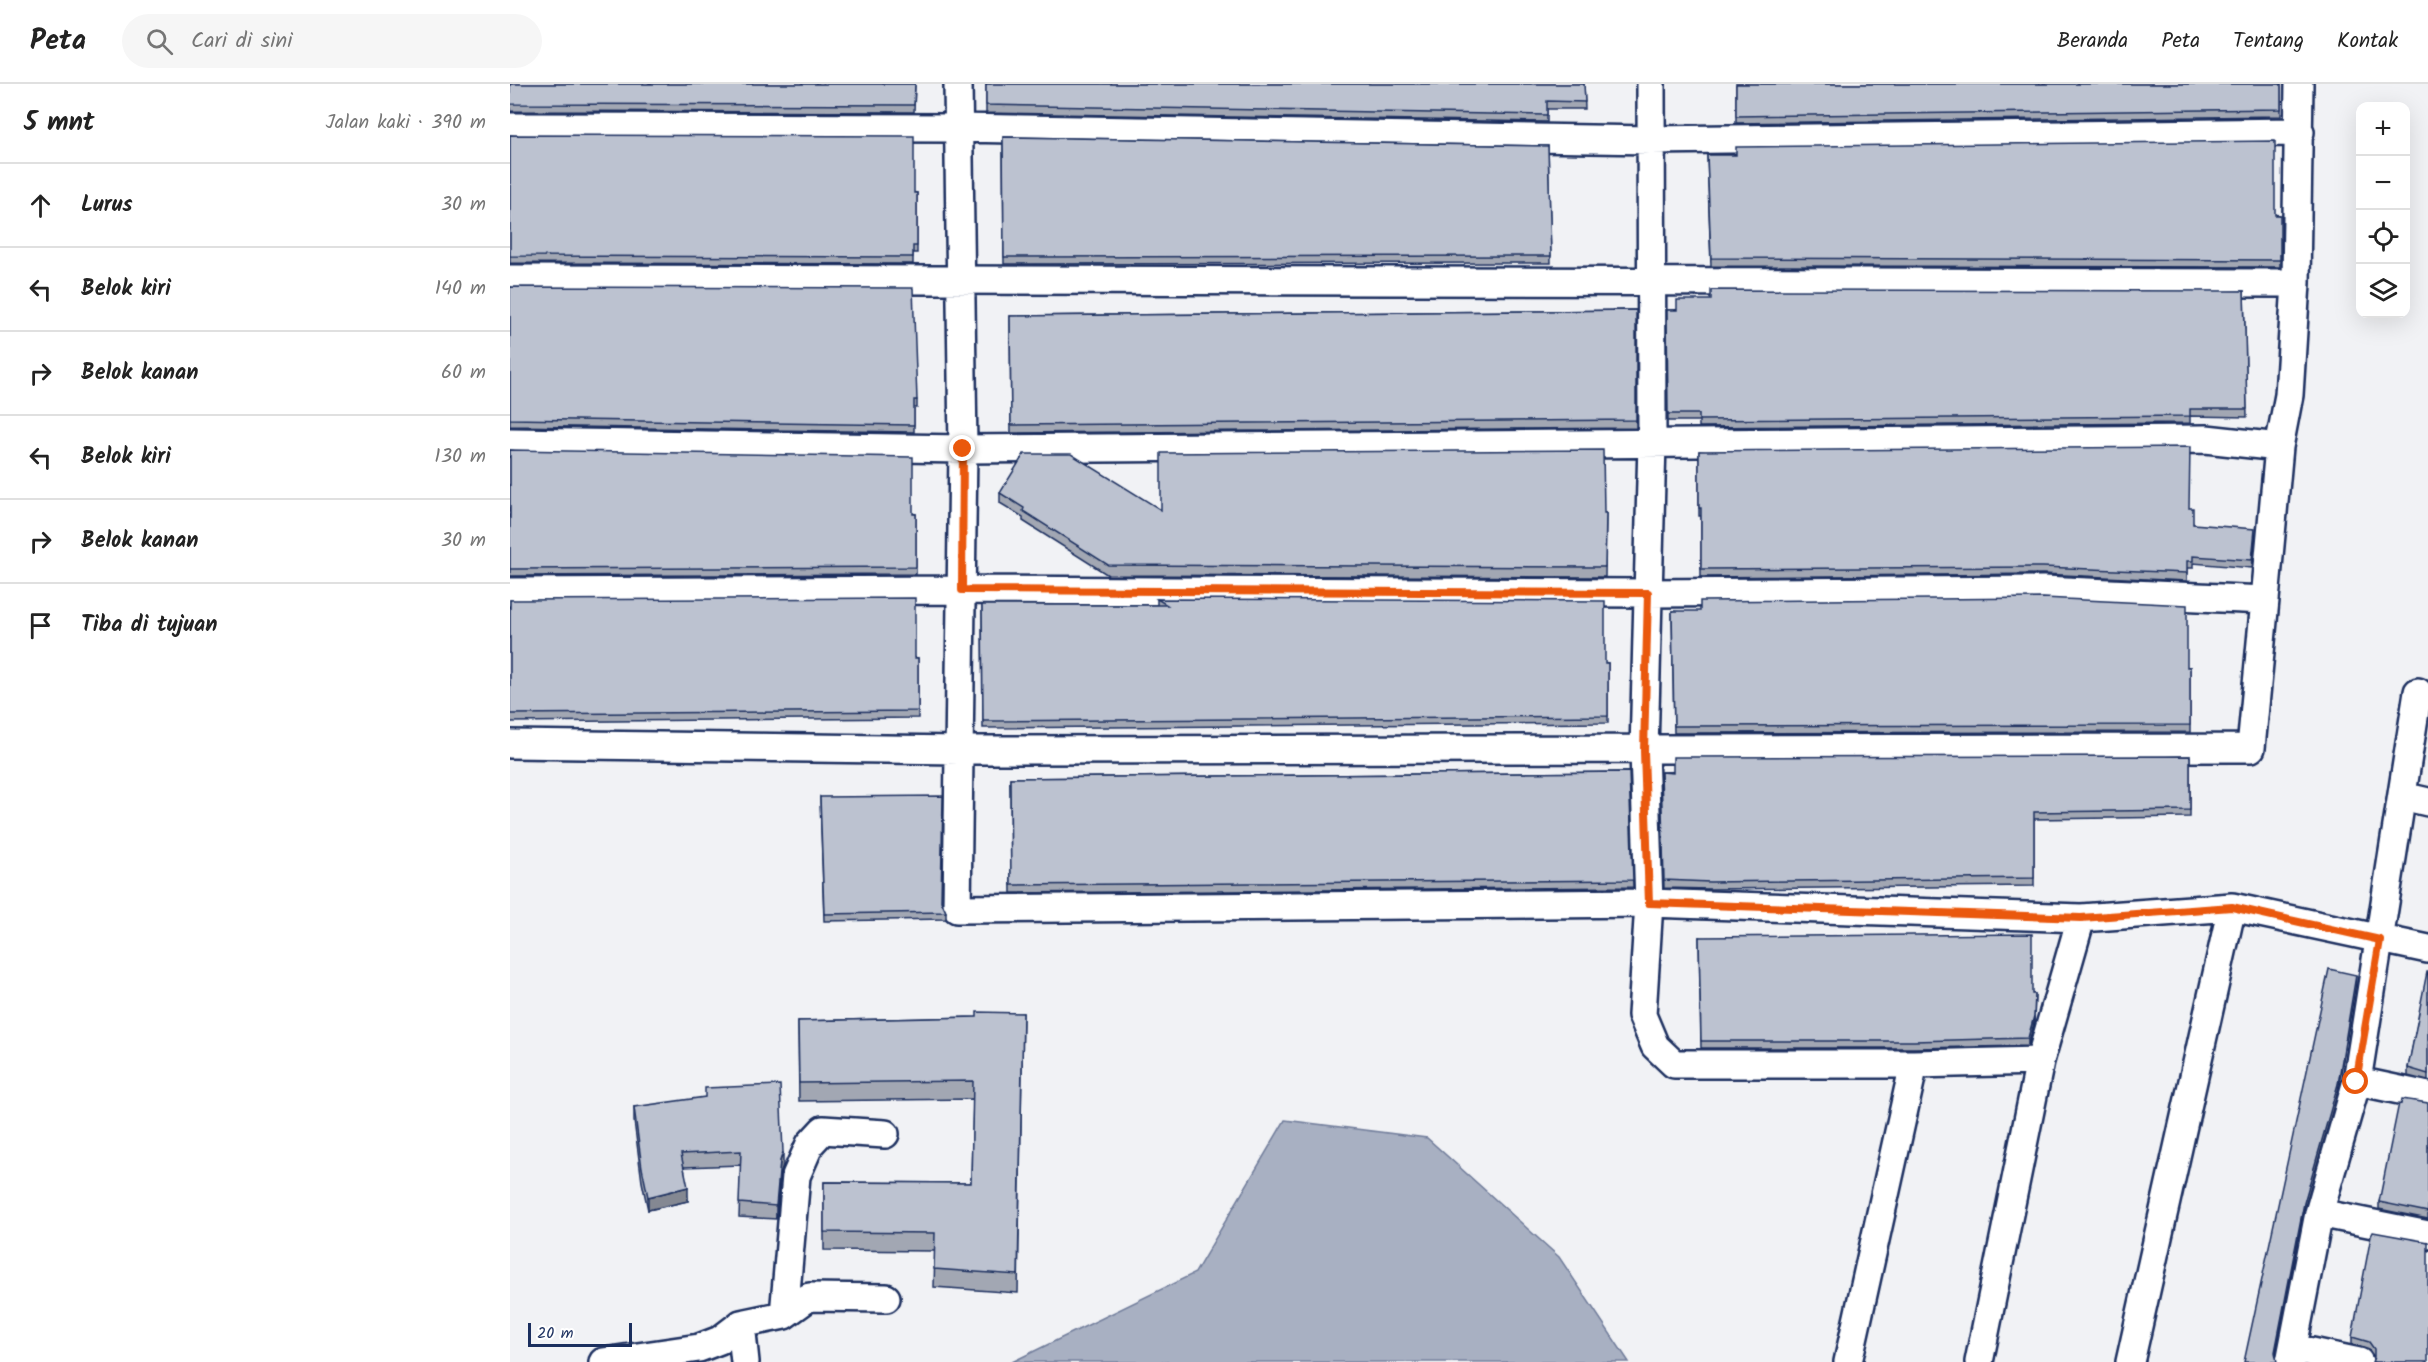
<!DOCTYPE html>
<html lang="id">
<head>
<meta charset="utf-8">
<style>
  body { margin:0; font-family:Kalam,sans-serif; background:#f6f6f6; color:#222 }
  .controls { position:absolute; right:18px; top:18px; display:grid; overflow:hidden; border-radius:12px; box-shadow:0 6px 24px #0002 }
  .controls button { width:54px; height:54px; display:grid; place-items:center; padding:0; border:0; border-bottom:2px solid #e0e0e0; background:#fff; color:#222; font:30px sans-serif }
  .scale { position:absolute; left:18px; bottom:15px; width:104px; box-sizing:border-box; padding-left:6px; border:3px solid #1b2f5e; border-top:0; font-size:16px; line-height:21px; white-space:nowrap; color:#1b2f5e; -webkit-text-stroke:4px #fff; paint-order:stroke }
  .stop { position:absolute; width:18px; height:18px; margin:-14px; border:4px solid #ea580c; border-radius:50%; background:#fff }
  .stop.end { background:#ea580c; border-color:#fff; box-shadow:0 2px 6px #0008 }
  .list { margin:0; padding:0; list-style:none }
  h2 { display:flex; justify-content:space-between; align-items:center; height:78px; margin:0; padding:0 24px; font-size:26px }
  h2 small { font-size:20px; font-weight:400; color:#767676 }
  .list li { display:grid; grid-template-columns:39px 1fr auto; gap:18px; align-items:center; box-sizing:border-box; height:84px; padding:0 24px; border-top:2px solid #e0e0e0 }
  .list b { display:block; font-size:22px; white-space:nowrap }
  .list em { font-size:20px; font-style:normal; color:#767676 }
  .icon { flex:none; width:33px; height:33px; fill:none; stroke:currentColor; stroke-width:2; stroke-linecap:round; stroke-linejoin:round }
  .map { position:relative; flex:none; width:1918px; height:1278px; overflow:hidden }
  header { display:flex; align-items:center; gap:36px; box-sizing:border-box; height:84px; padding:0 30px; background:#fff; border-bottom:2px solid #e0e0e0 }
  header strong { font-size:28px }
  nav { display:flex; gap:33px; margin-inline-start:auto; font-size:21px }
  .search { width:420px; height:54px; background:#f6f6f6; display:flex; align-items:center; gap:15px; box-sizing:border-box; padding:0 21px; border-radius:33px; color:#767676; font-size:22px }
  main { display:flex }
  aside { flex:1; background:#fff }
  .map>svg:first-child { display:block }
  .water { fill:#a8b0c2; stroke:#707c9a; stroke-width:1.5 }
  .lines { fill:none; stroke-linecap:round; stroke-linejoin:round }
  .minor-casing { stroke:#1b2f5e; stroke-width:32 }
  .minor { stroke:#fff; stroke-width:27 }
  .wall { fill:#a2a7b3; stroke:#1b2f5e; stroke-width:1.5 }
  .shaded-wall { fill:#848892; stroke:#1b2f5e; stroke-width:1.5 }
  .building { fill:#bcc2d0; stroke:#1b2f5e; stroke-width:1.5 }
  .route { stroke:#ea580c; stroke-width:8 }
</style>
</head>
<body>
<header>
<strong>Peta</strong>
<div class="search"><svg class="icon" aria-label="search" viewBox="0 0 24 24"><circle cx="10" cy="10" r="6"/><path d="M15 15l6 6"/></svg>Cari di sini</div>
<nav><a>Beranda</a><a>Peta</a><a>Tentang</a><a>Kontak</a></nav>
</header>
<main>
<aside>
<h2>5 mnt<small>Jalan kaki · 390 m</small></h2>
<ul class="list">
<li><svg class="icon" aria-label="ahead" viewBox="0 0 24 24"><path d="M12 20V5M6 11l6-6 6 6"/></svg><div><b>Lurus</b></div><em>30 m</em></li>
<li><svg class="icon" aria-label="left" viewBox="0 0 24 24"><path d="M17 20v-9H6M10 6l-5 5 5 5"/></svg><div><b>Belok kiri</b></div><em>140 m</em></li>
<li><svg class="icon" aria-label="right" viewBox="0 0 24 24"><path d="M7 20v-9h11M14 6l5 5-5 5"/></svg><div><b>Belok kanan</b></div><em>60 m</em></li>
<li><svg class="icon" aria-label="left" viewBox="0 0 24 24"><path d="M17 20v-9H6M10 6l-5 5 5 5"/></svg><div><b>Belok kiri</b></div><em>130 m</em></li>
<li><svg class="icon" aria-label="right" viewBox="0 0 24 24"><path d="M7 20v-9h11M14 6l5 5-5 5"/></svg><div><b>Belok kanan</b></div><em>30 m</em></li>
<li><svg class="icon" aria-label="arrive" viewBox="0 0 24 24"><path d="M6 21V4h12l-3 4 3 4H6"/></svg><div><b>Tiba di tujuan</b></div></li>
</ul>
</aside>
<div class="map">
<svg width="1918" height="1278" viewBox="0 0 1918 1278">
  <rect width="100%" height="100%" fill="#f1f2f5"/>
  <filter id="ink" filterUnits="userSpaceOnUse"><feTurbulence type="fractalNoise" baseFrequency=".0167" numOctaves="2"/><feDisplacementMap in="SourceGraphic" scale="12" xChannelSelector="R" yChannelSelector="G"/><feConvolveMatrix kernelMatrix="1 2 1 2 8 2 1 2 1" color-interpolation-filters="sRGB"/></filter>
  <g filter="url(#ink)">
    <path class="water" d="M 775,1036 L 917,1054 L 1049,1173 L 1119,1278 L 502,1278 L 685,1189 Z"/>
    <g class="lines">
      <g class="minor-casing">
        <path id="minor" d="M 448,0 L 453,365 L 447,825 L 1139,819 L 1571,834 L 1722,823 L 1918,865
          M 1141,0 L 1142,358 L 1134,667 L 1139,819 L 1132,931 L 1145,962 L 1164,980 L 1404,980 L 1530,977 L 1571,834
          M 0,43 L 449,44 L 1141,56 L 1790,48
          M 0,195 L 1786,199
          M 0,358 L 453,365 L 1696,355 L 1769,363 L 1755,516 L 1533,506 L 1138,509 L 452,506 L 0,508
          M 1769,363 L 1779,311 L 1786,199 L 1789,0
          M 0,660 L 449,666 L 1741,664 L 1755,516
          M 1892,712 L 1918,718
          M 1847,997 L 1918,1012
          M 1809,1129 L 1918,1151
          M 274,1231 L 286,1092 L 300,1060 L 313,1046 L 375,1050
          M 231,1240 L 235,1278
          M 1783,1264 L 1849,1278
          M 93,1278 L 189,1264 L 210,1256 L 231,1240 L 274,1231 L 299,1213 L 376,1214
          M 1338,1278 L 1404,980
          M 1469,1278 L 1530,977
          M 1620,1278 L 1722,823
          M 1780,1278 L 1809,1129 L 1847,997 L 1908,608"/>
      </g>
      <use href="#minor" class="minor"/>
    </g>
    <path class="wall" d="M 0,0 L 405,0 L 404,28 L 0,27 Z
      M 476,0 L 1074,0 L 1075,25 L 1037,25 L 1037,38 L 476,29 Z
      M 1226,0 L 1771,0 L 1771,32 L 1226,39 Z
      M 0,51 L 407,109 L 407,169 L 403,169 L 403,180 L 0,179 Z
      M 493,53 L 1038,62 L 1041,179 L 494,180 Z
      M 1197,71 L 1770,131 L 1770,183 L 1201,182 Z
      M 0,203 L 407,316 L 407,324 L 404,324 L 404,348 L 0,342 Z
      M 1734,207 L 1737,333 L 1680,332 L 1680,339 L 1189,343 L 1189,337 L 1158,337 L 1157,226 Z
      M 1126,226 L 1126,344 L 501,349 L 500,232 Z
      M 0,366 L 406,430 L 406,490 L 0,492 Z
      M 1189,367 L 1679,424 L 1683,440 L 1745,453 L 1742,484 L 1683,479 L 1683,484 L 1677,484 L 1677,497 L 1533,490 L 1191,493 L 1191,432 L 1189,432 Z
      M 490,409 L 651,426 L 1096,429 L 1095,493 L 598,491 L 513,437 L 513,433 L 490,419 Z
      M 647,515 L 1098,579 L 1098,639 L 473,644 L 472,521 L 647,521 Z
      M 0,516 L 408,574 L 408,634 L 0,638 Z
      M 1162,527 L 1680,583 L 1680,648 L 1164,649 Z
      M 1680,672 L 1680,733 L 1524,735 L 1524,802 L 1200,805 L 1154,804 L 1151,688 Z
      M 1119,688 L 1123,803 L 501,809 L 500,694 Z
      M 310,713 L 431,818 L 436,828 L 436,835 L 314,837 Z
      M 1189,853 L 1525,910 L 1524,939 L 1518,962 L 1404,964 L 1191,964 Z
      M 1918,888 L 1918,997 L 1898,992 L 1898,984 Z
      M 513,929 L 508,1209 L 424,1203 L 425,1167 L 314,1166 L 314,1098 L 461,1099 L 463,1015 L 289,1017 L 288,937 L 467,933 Z
      M 1918,1019 L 1918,1135 L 1869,1125 L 1869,1118 Z
      M 124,1023 L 273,1081 L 270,1091 L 266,1135 L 229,1133 L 231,1081 L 174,1083 L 178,1117 L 138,1126 L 132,1098 L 124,1037 Z
      M 1918,1158 L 1864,1274 L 1864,1273 L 1859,1266 L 1842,1260 L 1842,1253 Z"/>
    <path class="shaded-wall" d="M 1846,891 L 1846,899 L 1828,1007 L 1794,1126 L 1765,1275 L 1765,1268 L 1794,1119 Z
      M 1524,932 L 1524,939 L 1518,962 L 1518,954 Z
      M 273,1068 L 273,1081 L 270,1091 L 266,1135 L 266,1122 L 270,1077 Z
      M 178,1103 L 178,1117 L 138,1126 L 138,1113 Z"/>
    <path class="building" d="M 0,0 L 405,0 L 404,21 L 0,20 Z
      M 476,0 L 1074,0 L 1075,18 L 1037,17 L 1037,31 L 476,21 Z
      M 1226,0 L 1771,0 L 1771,25 L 1226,32 Z
      M 0,51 L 404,52 L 404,109 L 407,109 L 407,162 L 403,162 L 403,173 L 0,172 Z
      M 493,53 L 1038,62 L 1041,172 L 494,173 Z
      M 1765,57 L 1765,131 L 1770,131 L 1770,176 L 1201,174 L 1197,71 L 1226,71 L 1226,63 Z
      M 0,203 L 403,204 L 407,316 L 404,316 L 404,341 L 0,335 Z
      M 1201,206 L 1734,207 L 1737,325 L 1680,325 L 1680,332 L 1189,336 L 1189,330 L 1158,330 L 1157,226 L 1167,226 L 1167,216 L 1201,216 Z
      M 1126,226 L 1126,336 L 501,341 L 500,232 Z
      M 1680,363 L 1679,424 L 1683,424 L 1683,440 L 1745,445 L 1742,476 L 1683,472 L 1683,477 L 1677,477 L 1677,489 L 1533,483 L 1191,485 L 1191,424 L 1189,424 L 1189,367 Z
      M 0,366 L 403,373 L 403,430 L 406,430 L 406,483 L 0,485 Z
      M 1093,366 L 1094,429 L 1096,429 L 1095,483 L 598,481 L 513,427 L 514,424 L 490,409 L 514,370 L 561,370 L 651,426 L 651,369 Z
      M 405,514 L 405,574 L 408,574 L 408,627 L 0,630 L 0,516 Z
      M 1533,514 L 1677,521 L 1677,583 L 1680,583 L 1680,641 L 1164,642 L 1162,527 L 1190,527 L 1190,517 Z
      M 647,515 L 1095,517 L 1095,579 L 1098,579 L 1098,632 L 473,637 L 472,521 L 657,521 Z
      M 1680,672 L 1680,726 L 1524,728 L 1524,794 L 1200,798 L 1154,796 L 1151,688 L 1163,689 L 1163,673 Z
      M 1119,688 L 1123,796 L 501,801 L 500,694 Z
      M 433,712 L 431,817 L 436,828 L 314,830 L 310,713 Z
      M 1522,850 L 1522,910 L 1525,910 L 1524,932 L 1518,954 L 1404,957 L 1191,957 L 1189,853 Z
      M 1819,885 L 1846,891 L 1828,1000 L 1794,1119 L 1765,1268 L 1767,1278 L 1734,1278 Z
      M 1917,888 L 1918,888 L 1918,990 L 1898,984 Z
      M 467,928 L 513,929 L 508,1191 L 424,1185 L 425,1149 L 314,1148 L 314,1098 L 461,1099 L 463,997 L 289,999 L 288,937 L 467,933 Z
      M 270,1001 L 273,1068 L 270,1077 L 266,1122 L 229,1119 L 231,1067 L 171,1070 L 178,1103 L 138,1113 L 132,1084 L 124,1023 L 195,1013 L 195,1004 Z
      M 1892,1015 L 1918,1019 L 1918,1128 L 1869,1118 L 1889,1019 L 1891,1020 Z
      M 1863,1148 L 1918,1158 L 1918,1278 L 1862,1278 L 1864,1273 L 1864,1265 L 1859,1258 L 1842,1253 L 1861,1152 Z"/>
  </g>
  <g class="lines" filter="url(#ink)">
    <path class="route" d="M 453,365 L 452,506 L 1138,509 L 1134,667 L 1139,819 L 1571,834 L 1722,823 L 1870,856 L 1846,998"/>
  </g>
</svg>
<div class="controls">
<button>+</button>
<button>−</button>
<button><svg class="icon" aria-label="locate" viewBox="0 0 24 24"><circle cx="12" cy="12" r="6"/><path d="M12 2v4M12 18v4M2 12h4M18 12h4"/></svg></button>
<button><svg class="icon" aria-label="layers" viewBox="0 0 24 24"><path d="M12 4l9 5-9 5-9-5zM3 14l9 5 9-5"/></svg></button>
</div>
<div class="scale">20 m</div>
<div class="stop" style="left:1846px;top:998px"></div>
<div class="stop end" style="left:453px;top:365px"></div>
</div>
</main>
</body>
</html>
